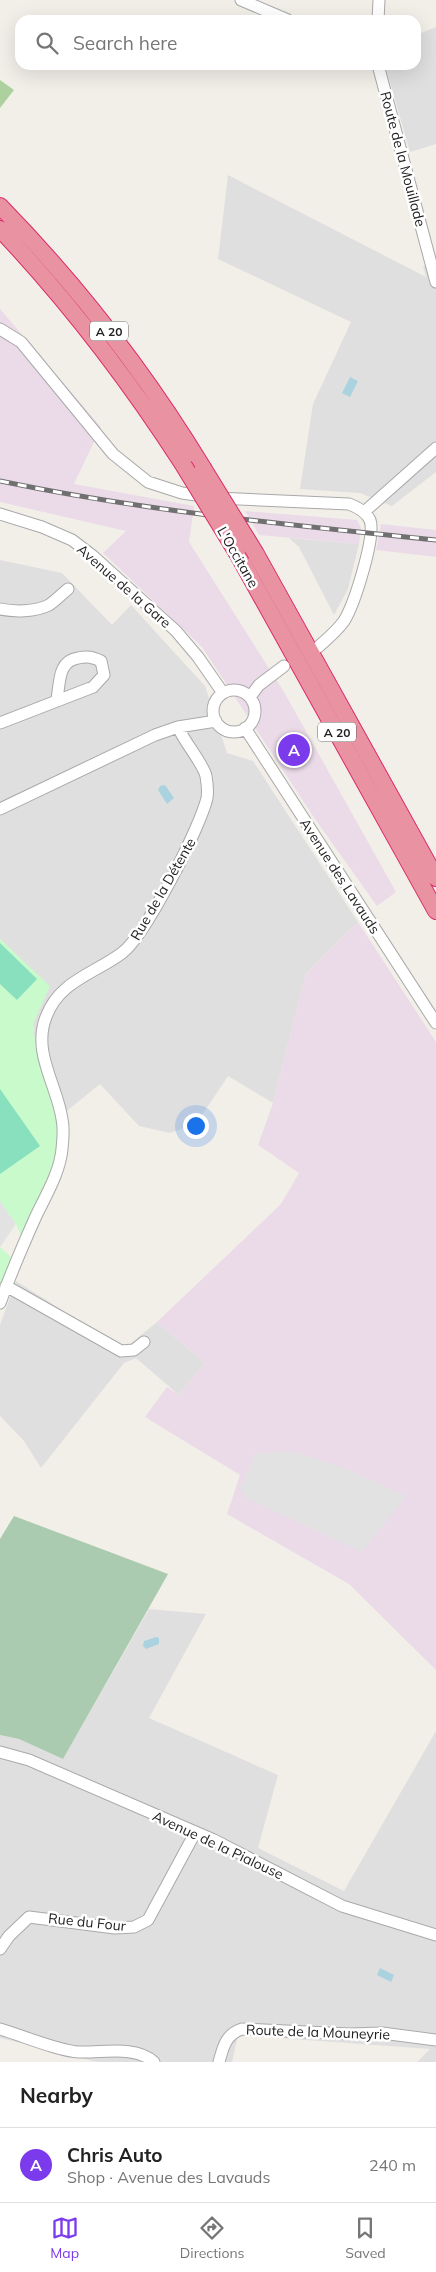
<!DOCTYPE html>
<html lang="en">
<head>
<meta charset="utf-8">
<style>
  body { margin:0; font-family:Mulish,sans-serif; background:#f2f2f2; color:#222 }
  .you { position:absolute; left:195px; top:1125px; width:18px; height:18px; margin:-12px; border:4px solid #fff; border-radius:50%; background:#1a73e8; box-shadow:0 0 0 8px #1a73e833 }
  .badge { display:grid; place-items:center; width:32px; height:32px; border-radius:50%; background:#7c3aed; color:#fff; font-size:16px; font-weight:700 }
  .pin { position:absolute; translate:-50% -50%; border:2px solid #fff; box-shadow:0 1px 5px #0006 }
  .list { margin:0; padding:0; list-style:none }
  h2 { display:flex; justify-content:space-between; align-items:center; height:65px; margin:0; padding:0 20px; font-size:21px }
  h2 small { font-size:16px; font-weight:400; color:#767676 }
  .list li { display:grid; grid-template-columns:32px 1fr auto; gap:15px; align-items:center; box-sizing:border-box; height:75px; padding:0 20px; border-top:1px solid #e0e0e0 }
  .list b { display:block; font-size:19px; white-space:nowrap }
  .list p { margin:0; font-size:16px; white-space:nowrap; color:#767676 }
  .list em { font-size:16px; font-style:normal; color:#767676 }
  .icon { flex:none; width:28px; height:28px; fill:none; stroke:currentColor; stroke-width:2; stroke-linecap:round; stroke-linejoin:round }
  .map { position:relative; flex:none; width:436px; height:2062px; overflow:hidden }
  .search { position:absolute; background:#fff; box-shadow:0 5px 20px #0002; left:15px; right:15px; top:15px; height:55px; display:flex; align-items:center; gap:12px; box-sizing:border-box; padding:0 18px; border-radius:15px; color:#767676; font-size:19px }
  .sheet { height:140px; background:#fff }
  nav { display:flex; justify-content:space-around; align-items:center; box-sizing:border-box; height:70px; border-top:1px solid #e0e0e0; background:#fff; font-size:14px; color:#767676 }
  nav a { display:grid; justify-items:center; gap:2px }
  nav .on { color:#7c3aed }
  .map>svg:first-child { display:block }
  .residential { fill:#e0dfdf }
  .industrial { fill:#ebdbe8 }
  .forest { fill:#add19e }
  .cemetery { fill:#aacbaf }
  .park { fill:#c8facc }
  .pitch { fill:#88e0be }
  .parking { fill:#e2e2e2 }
  .water { fill:#aad3df }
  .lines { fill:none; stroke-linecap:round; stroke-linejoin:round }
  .minor-casing { stroke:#a9a9a9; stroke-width:13 }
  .highway-casing { stroke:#dc2a67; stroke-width:18 }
  .minor { stroke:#fff; stroke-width:11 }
  .highway { stroke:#e892a2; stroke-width:16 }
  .rail-casing { stroke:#707070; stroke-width:5 }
  .rail { stroke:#fff; stroke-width:3; stroke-dasharray:9; stroke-linecap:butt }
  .highway-bridge-casing { stroke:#dc2a67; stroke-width:18; stroke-linecap:butt }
  .highway-bridge { stroke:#e892a2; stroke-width:16 }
  .labels { text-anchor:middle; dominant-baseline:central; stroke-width:5; stroke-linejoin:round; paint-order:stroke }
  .shield { fill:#fff; stroke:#646464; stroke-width:1 }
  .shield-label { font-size:12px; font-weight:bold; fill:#222 }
  .street-label { font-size:14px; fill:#222; stroke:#fff }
</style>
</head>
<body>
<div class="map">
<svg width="436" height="2062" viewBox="0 0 436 2062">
  <rect width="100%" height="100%" fill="#f2efe9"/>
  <path class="residential" d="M 436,27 L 436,144 L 410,152 L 387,72 L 387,65 L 416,65 L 416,35 Z
    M 228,175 L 426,277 L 423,266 L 436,264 L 436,472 L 392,506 L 360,493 L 300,489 L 313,404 L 351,322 L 218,259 Z
    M 289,538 L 359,544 L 348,589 L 334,615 L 299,547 Z
    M 0,560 L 62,573 L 112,625 L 131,605 L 205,686 L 227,753 L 253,761 L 358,922 L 306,974 L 273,1103 L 228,1076 L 196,1124 L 170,1133 L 139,1126 L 100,1084 L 57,1119 L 35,1043 L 33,1024 L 49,986 L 0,939 Z
    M 16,1281 L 117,1345 L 126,1347 L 157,1322 L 205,1363 L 179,1395 L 136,1358 L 124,1363 L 41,1468 L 24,1441 L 0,1416 L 0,1325 Z
    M 149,1609 L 206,1614 L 149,1718 L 278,1775 L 258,1848 L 344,1891 L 436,1731 L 436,2062 L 417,2062 L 430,2049 L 238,2035 L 232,2062 L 97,2062 L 0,2038 L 0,1735 L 19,1739 L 63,1759 Z"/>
  <path class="industrial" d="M 0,309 L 101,427 L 74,484 L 194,506 L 189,542 L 284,692 L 396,892 L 377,906 L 315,819 L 202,647 L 103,553 L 126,531 L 0,502 Z
    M 245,511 L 357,520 L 361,528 L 359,544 L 259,535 Z
    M 381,524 L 436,530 L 436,557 L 376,550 Z
    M 358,922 L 436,1042 L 436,1670 L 349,1584 L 227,1514 L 240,1475 L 145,1417 L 167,1387 L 179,1395 L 205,1363 L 157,1322 L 281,1204 L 299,1173 L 258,1145 L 273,1103 L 306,974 Z"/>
  <path class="forest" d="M 0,80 L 14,90 L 0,108 Z"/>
  <path class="cemetery" d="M 14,1516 L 168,1574 L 63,1759 L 19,1739 L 0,1735 L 0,1539 Z"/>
  <path class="park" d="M 0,939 L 50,986 L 33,1024 L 35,1043 L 57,1119 L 59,1150 L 22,1238 L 16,1224 L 0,1201 Z
    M 0,1247 L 11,1257 L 0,1289 Z"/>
  <path class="pitch" d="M 0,943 L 37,979 L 17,1000 L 0,984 Z
    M 0,1089 L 40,1146 L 0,1174 Z"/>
  <path class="parking" d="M 0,1201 L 16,1224 L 0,1247 Z
    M 296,1452 L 346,1469 L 406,1496 L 362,1552 L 244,1497 L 240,1488 L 255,1453 Z"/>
  <path class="water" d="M 350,377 L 358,381 L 350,397 L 342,393 Z
    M 165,785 L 174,798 L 167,804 L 158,790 L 160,786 Z
    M 156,1637 L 159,1638 L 159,1644 L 146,1649 L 143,1646 L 144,1641 Z
    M 380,1968 L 394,1975 L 391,1982 L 377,1975 Z"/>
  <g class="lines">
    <g class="minor-casing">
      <path id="minor" d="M 241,0 L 288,20
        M 378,20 L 379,0
        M 378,65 L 436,282
        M 0,329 L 21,342 L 113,454 L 148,482 L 182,493 L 217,498 L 349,504 C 357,507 366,512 370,520 C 376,537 354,605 344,621 C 337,631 326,640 317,648
        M 364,512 L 436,448
        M 0,514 L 42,527 L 72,540 L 93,556 L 176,631 L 198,657 L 223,693
        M 0,609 C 14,612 35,612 49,605 C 55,601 62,594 68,589
        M213 711a21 21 0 1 1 42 0a21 21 0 1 1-42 0Z
        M 250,697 L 259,685 L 284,666
        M 0,723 L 93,687 L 104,675 L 101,661 C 92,657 88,656 78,658 C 58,661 60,682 57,699
        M 245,728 L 436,1023
        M 0,809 L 155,735 L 178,727 L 216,721
        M 6,1286 L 121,1351 L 134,1350 L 144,1342
        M 0,1303 C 11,1273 23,1245 36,1216 C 46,1195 60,1172 62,1149 C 63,1140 64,1128 62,1119 C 57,1085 32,1052 46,1017 C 59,981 94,974 122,953 C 145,936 200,828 207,798 C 208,792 207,782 206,776 C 203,763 184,742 178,727
        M 0,1752 L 29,1760 L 214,1840 L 342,1906 L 436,1935
        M 0,1949 L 9,1936 L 29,1917 L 115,1928 L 134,1927 L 148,1920 L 195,1833
        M 0,2029 C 21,2035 58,2051 79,2052 C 103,2053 135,2045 154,2062
        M 219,2062 C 223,2047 226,2034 242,2029 L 350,2034 L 382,2033 L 436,2040"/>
    </g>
    <g class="highway-casing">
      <path id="highway" d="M 0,206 C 77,285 146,374 203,468
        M 0,229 C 69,302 130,382 184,466
        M 237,553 L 436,911
        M 256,554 L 436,878"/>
    </g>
    <use href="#minor" class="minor"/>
    <use href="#highway" class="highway"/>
    <g class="rail-casing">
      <path id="rail" d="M 0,481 C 144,511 290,525 436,540"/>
    </g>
    <use href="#rail" class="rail"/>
    <g class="highway-bridge-casing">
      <path id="highway-bridge" d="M 184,466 L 237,553
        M 203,468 L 256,554"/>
    </g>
    <use href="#highway-bridge" class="highway-bridge"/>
  </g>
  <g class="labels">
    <g class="shield">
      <rect x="90" y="321.5" width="38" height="19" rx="4"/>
      <rect x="318" y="722.5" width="38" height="19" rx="4"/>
    </g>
    <g class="shield-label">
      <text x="109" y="331">A 20</text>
      <text x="337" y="732">A 20</text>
    </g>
    <g class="street-label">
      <text transform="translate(403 159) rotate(75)">Route de la Mouillade</text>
      <text transform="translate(238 557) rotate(60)">L'Occitane</text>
      <text transform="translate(124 586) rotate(41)">Avenue de la Gare</text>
      <text transform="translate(340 876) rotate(57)">Avenue des Lavauds</text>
      <text transform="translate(163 889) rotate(-60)">Rue de la Détente</text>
      <text transform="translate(218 1845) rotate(25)">Avenue de la Pialouse</text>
      <text transform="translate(87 1922) rotate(6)">Rue du Four</text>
      <text transform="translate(318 2032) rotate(2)">Route de la Mouneyrie</text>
    </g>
  </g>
</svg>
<div class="you"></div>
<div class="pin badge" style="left:294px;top:750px">A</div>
<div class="search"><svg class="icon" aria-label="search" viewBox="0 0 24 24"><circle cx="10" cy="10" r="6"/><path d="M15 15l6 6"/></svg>Search here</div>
</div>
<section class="sheet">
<h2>Nearby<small></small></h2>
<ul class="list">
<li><span class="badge">A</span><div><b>Chris Auto</b><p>Shop · Avenue des Lavauds</p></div><em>240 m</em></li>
</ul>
</section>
<nav>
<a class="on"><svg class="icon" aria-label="map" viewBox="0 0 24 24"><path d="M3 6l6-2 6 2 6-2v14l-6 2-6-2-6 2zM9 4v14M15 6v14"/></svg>Map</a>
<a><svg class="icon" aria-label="directions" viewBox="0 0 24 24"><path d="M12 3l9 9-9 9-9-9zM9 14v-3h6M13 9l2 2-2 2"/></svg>Directions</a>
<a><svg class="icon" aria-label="saved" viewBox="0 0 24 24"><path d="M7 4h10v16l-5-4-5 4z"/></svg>Saved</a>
</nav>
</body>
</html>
